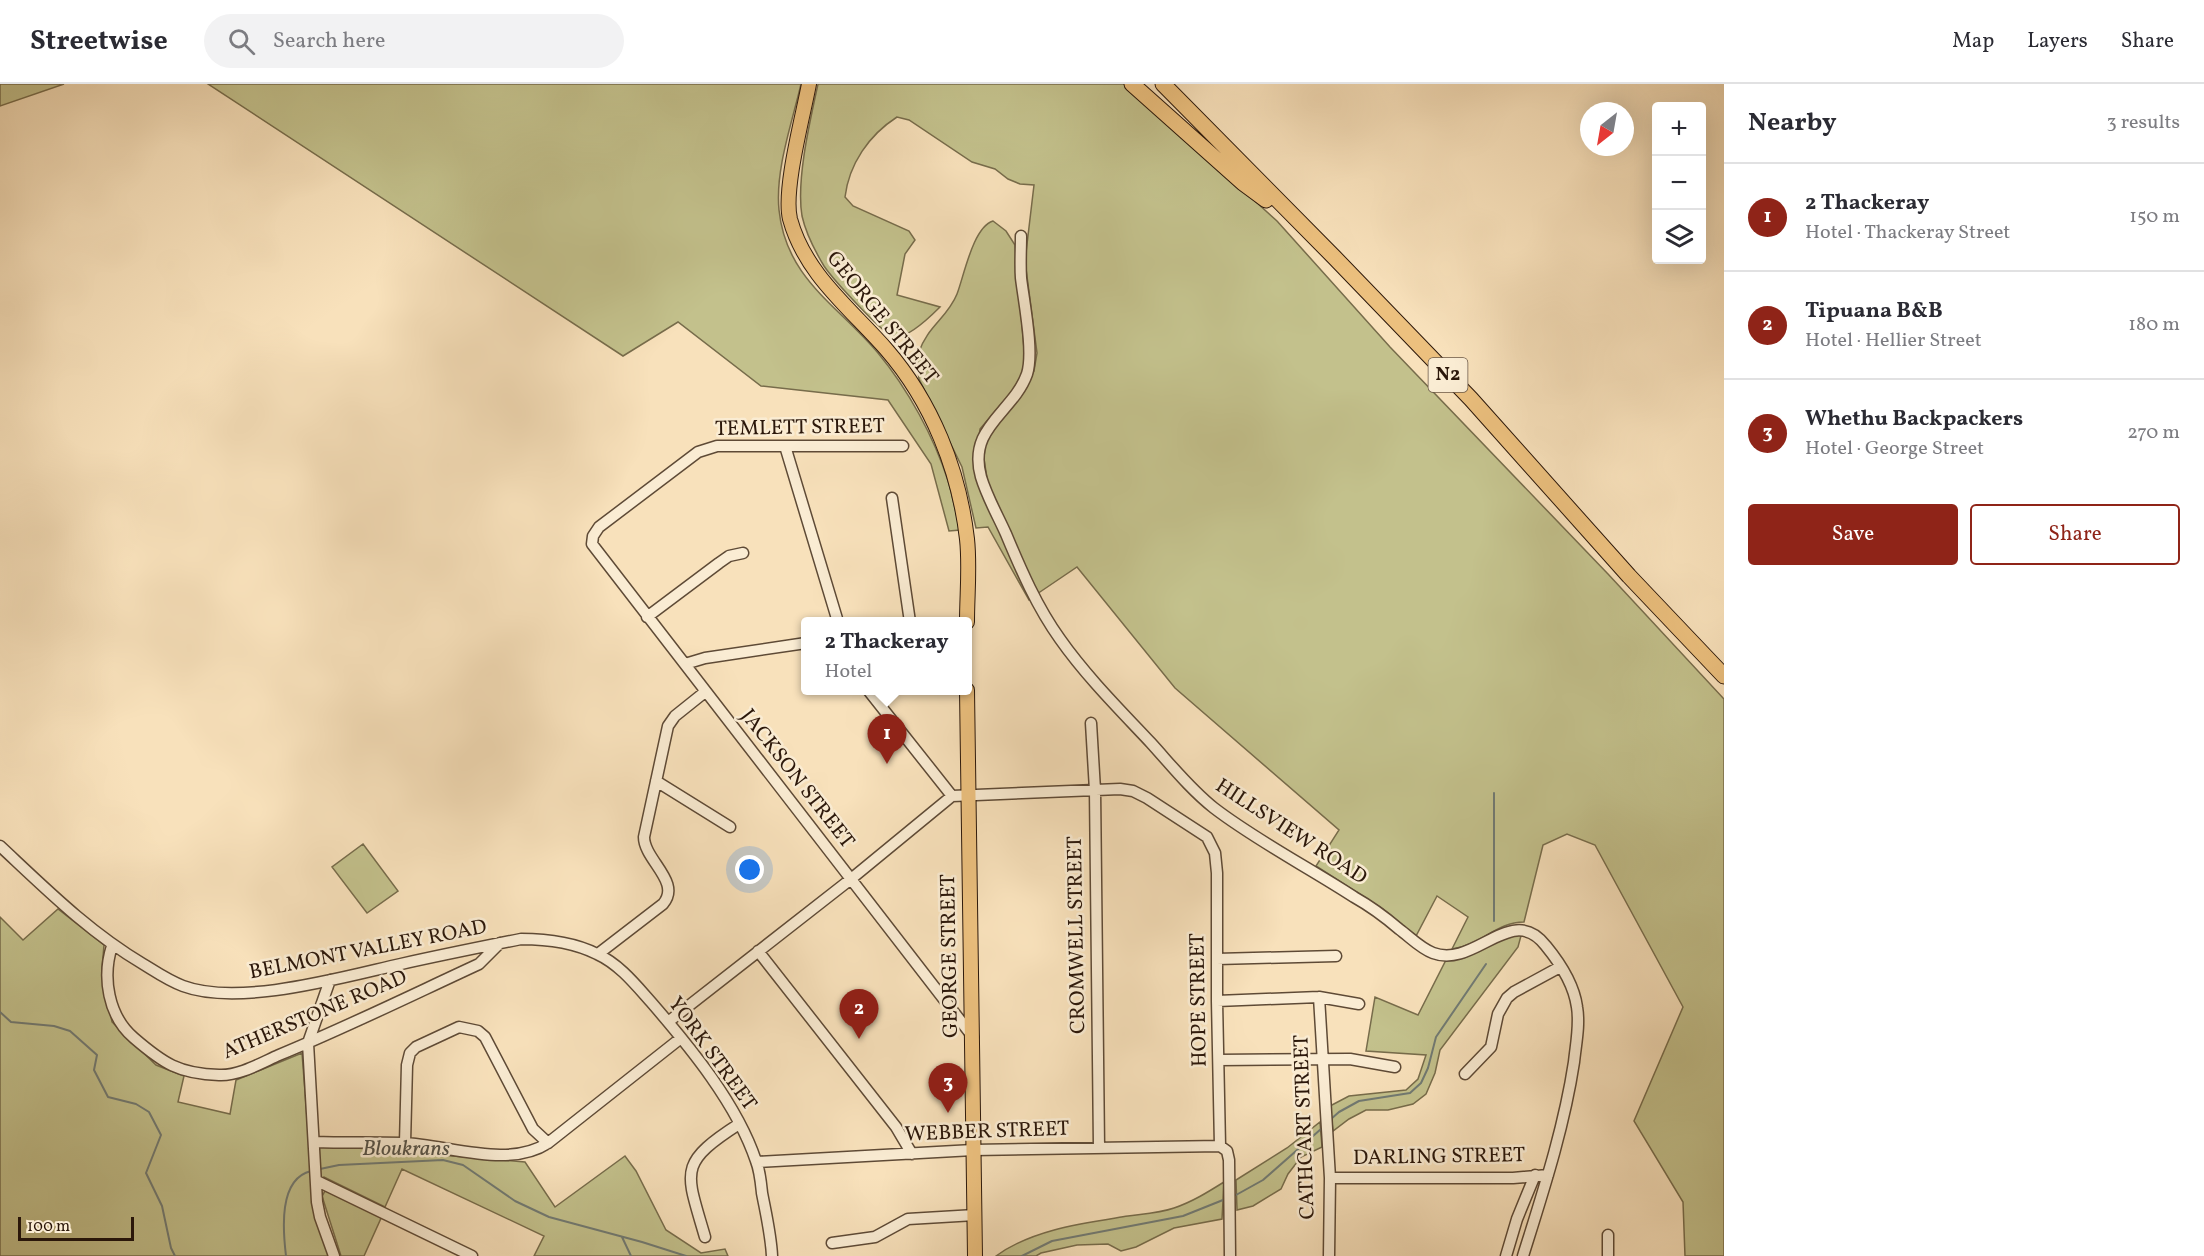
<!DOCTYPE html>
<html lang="en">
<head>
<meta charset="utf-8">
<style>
  body { margin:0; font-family:Vollkorn,serif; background:#f2f2f3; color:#2b2b33 }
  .controls { position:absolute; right:18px; top:18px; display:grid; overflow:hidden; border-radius:6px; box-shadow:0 6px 24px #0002 }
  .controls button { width:54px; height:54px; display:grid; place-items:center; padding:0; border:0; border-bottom:2px solid #e1e1e2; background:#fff; color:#2b2b33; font:30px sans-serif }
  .compass { position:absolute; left:1580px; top:18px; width:54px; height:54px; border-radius:50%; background:#fff; box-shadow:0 6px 24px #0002; rotate:211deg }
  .scale { position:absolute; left:18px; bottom:15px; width:116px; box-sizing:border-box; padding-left:6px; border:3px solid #2b170a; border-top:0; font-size:16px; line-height:21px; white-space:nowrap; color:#2b170a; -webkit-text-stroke:4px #faecd3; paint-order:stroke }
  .you { position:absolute; left:750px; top:786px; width:21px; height:21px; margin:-15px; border:4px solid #fff; border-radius:50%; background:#1a73e8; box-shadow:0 0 0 9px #1a73e833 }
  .badge { display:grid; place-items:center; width:39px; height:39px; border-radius:50%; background:#8f2418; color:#fff; font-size:20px; font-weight:700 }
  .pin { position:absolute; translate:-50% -50px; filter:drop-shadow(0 2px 3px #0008) }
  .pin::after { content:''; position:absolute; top:32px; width:21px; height:18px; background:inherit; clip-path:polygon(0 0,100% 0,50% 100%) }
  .popup { position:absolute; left:801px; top:533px; width:171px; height:78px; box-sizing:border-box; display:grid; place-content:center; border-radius:6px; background:#fff; filter:drop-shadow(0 2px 4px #0005); font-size:20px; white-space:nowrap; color:#7c7c81 }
  .popup b { font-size:22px; color:#2b2b33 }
  .popup::after { content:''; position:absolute; left:50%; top:100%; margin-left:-12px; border:12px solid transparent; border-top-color:#fff }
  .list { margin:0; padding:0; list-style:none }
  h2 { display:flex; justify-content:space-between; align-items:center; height:78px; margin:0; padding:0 24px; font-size:26px }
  h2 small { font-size:20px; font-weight:400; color:#7c7c81 }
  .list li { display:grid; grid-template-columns:39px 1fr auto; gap:18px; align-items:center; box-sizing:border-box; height:108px; padding:0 24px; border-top:2px solid #e1e1e2 }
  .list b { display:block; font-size:22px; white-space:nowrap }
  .list p { margin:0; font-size:20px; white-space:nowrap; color:#7c7c81 }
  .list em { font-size:20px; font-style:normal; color:#7c7c81 }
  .actions { display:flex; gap:12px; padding:18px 24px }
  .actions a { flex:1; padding:14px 0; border:2px solid #8f2418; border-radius:6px; text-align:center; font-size:21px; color:#8f2418 }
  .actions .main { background:#8f2418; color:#fff }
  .icon { flex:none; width:33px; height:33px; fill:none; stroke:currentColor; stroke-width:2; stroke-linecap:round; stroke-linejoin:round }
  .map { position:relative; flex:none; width:1724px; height:1172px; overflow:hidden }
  header { display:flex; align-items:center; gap:36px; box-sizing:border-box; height:84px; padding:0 30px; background:#fff; border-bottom:2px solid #e1e1e2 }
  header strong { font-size:28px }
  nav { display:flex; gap:33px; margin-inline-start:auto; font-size:21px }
  .search { width:420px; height:54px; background:#f2f2f3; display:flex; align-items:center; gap:15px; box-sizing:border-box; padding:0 21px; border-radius:33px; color:#7c7c81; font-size:22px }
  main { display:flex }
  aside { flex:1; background:#fff }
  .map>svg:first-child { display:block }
  .green { fill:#c3c18c; stroke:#776c4b; stroke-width:1.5 }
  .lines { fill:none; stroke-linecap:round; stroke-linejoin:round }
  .stream { stroke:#717a73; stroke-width:2 }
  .minor-casing { stroke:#5e4a36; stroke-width:13 }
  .major-casing { stroke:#2b170a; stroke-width:16 }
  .highway-casing { stroke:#2b170a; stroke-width:17 }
  .minor { stroke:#faecd3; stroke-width:10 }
  .major { stroke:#ecc07e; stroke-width:14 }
  .highway { stroke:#ecc07e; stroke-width:15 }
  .labels { text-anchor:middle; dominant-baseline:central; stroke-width:5; stroke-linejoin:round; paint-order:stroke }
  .shield { fill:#faecd3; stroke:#695746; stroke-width:1.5 }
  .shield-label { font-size:20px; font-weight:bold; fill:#2b170a }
  .street-label { font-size:21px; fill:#2b170a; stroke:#faecd3 }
  .water-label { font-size:22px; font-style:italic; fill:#545147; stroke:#faecd3 }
</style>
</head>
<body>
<header>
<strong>Streetwise</strong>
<div class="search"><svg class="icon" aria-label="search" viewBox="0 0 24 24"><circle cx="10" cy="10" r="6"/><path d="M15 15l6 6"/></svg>Search here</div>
<nav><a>Map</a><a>Layers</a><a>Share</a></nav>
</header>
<main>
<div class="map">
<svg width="1724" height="1172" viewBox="0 0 1724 1172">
  <rect width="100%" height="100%" fill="#f8e1bb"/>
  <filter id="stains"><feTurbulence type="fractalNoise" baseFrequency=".00333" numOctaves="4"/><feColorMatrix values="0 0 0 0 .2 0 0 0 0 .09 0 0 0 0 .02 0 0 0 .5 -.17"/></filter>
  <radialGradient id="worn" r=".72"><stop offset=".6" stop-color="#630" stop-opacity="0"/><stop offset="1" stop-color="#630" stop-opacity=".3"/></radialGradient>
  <path class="green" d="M 0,0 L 64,0 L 0,22 Z
    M 208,0 L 801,0 C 792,39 775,86 779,126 C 786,195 838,221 878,269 C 908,305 934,353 948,397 C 953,413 956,430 960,446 L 949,447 L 931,380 L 888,316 L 761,302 L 678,238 L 623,272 Z
    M 818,0 L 1126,0 L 1277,137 L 1390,263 L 1608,490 L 1724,615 L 1724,1172 L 1685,1172 L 1683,1118 L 1634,1037 L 1683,923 L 1595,761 L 1567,750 L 1543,761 L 1524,838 C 1496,838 1482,861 1452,865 L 1468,833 L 1437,812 L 1416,852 L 1383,825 L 1316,782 L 1339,746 L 1175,604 L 1077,483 L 1037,510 L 988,400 L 984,375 L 985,359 L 990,348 L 1027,301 L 1034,287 L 1037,269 L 1025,177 L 1034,101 L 1020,100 L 1008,95 L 995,85 L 972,78 L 909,36 L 897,33 C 869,51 849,80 845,113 L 853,122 L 909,147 L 915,156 L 905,170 L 897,211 L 940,223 C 931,232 908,254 895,253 C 885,253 832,194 824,182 C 815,167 806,150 802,132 C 796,96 810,37 818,0 Z
    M 993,137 L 1006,147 L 1015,161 L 1025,276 L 1022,292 L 1013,306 L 980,345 L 976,380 L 1032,514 L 1029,516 L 988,443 L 976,444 L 962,383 L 919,295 C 918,286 916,277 919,268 C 927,243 948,233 957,210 C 964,192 973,143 993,137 Z
    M 363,760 L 398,807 L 367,829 L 332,783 Z
    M 58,825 L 104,861 L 102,885 L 112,938 L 156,981 L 184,992 L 178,1018 L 230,1030 L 236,996 L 302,969 L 309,1060 L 525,1078 L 555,1123 L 625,1072 L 636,1087 L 666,1146 L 701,1169 L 725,1165 L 728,1172 L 534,1172 L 544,1152 L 402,1085 L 385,1123 L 324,1093 L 312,1096 L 331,1172 L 0,1172 L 0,833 L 23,856 Z
    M 1522,848 L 1518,863 L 1440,966 L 1435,989 L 1426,1010 L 1413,1020 L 1388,1026 L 1366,1026 L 1349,1035 L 1333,1047 L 1330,1022 L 1349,1012 L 1406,1006 L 1418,995 L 1426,971 L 1366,967 L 1375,913 L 1418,931 L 1446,876 L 1464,874 L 1497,857 Z
    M 1320,1038 L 1322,1063 L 1301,1073 L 1288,1090 L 1281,1105 L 1253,1122 L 1237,1126 L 1236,1096 L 1287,1064 Z
    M 1224,1098 L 1222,1135 L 1174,1144 L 1136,1163 L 1121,1167 L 1108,1160 L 1077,1161 L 1041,1169 L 1036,1172 L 996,1172 C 1033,1145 1085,1139 1128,1132 C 1143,1130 1160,1129 1174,1124 C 1192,1118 1208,1108 1224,1098 Z
    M 329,1106 L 382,1132 L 364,1172 L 341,1172 L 322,1112 L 325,1107 Z"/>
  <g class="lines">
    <path class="stream" d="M 1494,837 L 1494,709
      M 0,928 L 11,938 L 54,942 L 70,947 L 97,971 L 94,986 L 108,1013 L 136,1020 L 149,1028 L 161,1051 L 146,1089 L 162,1122 L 171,1164 L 175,1172
      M 1331,1035 L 1339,1028 L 1359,1017 L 1410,1009 L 1421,999 L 1428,984 L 1436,953 L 1486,880
      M 320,1085 L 339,1081 L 443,1076 L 463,1081 L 515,1117 L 549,1133 L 642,1158 L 686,1172
      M 1236,1111 L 1263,1096 L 1321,1045
      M 622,1153 L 631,1172
      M 286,1172 C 283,1147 278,1095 311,1087
      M 1022,1172 L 1052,1157 L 1183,1132 L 1223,1116"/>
    <g class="minor-casing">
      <path id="minor" d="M 1021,152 C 1021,166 1020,180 1021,194 C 1024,219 1034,268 1027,290 C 1013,329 967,343 981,393 C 987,413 998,432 1006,450 C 1021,486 1037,523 1060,555 C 1086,592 1120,626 1151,659 C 1171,681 1190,705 1214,724 C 1257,757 1308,783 1354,813 C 1370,822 1385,833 1399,845 C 1410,853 1420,864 1433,869 C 1475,885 1512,817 1546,862 C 1560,879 1574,901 1577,923 C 1580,941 1576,959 1574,978 C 1564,1044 1543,1108 1523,1172
        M 785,362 L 838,538
        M 903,362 L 717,362 L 698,368 L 599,443 L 593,452 L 592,460 L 973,953
        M 892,414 L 910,538
        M 647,533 L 719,479 L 729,472 L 743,469
        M 685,580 L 705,574 L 806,559
        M 868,606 L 952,712
        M 1091,639 L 1095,706 L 1099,1063
        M 656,697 L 730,743
        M 952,712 L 1120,705 L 1133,707 L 1147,714 L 1207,753 L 1215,769 L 1217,789 L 1217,917 L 1220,1062
        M 0,762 C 46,805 89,848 143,880 C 156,888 169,897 183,902 C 239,923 343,893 401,880 C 441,871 481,863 521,855 C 548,855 573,858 597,870 C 619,880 635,900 651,918 C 690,963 737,1020 756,1077 C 760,1087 761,1099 762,1109 C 766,1130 771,1151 772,1172
        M 112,862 C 102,893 108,932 134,954 C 163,979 179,990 219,991 C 239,992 261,979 279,971 C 347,943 412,911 479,880 L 500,859
        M 758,867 L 896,1043 L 912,1070
        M 598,870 L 663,820 C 682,798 644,776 644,753 L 668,642 L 675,632 L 705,608
        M 1217,875 L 1336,872
        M 330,896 L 308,959 L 317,1118 L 320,1133 L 334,1172
        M 1319,913 L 1330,1094 L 1329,1172
        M 1217,917 L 1319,913 L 1359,920
        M 668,938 L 851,795 L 952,712
        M 1219,976 L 1350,975 L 1395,983
        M 1465,990 L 1491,963 L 1498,930 L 1507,914 L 1514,908 L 1560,883
        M 315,1058 C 345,1059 374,1058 403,1059 C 449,1061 508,1085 548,1059 L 681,954
        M 405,1059 L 407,981 L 410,969 L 416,963 L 459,943 L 478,947 L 485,953 L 533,1045 L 548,1059
        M 1220,1062 L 1227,1067 L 1229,1076 L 1230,1172
        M 757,1078 L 973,1066 L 1220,1062
        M 1330,1094 L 1513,1094 L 1548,1091
        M 317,1097 L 472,1172
        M 705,1153 C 686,1087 677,1080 739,1040
        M 832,1159 L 875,1153 L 908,1135 L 975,1131
        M 1506,1172 L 1517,1135 L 1535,1091
        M 1608,1172 L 1608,1151"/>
    </g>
    <g class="major-casing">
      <path id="major" d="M 809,0 C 803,32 783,106 790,135 C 805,190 850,224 886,265 C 932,318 959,386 967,455 C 970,482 967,511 967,538
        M 967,606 L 975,1172"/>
    </g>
    <g class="highway-casing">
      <path id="highway" d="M 1132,0 L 1243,99 L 1266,116
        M 1163,0 L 1334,173 L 1471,315 L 1629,492 L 1724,592"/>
    </g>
    <use href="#minor" class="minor"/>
    <use href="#major" class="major"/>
    <use href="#highway" class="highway"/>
  </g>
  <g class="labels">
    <rect class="shield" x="1428.5" y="274" width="39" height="34" rx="4.5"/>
    <g class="shield-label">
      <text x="1448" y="291">N2</text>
    </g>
    <g class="street-label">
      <text transform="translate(882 234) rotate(51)">GEORGE STREET</text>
      <text transform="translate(800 344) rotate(-1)">TEMLETT STREET</text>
      <text transform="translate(797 695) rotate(52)">JACKSON STREET</text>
      <text transform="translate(1291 748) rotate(33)">HILLSVIEW ROAD</text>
      <text transform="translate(1077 851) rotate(-91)">CROMWELL STREET</text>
      <text transform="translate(368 866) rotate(-11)">BELMONT VALLEY ROAD</text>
      <text transform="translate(950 872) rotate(-91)">GEORGE STREET</text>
      <text transform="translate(1199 916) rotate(-91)">HOPE STREET</text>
      <text transform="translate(315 931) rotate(-23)">ATHERSTONE ROAD</text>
      <text transform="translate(712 970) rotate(54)">YORK STREET</text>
      <text transform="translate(1305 1043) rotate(-92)">CATHCART STREET</text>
      <text transform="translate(987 1048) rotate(-2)">WEBBER STREET</text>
      <text transform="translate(1439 1073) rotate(-1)">DARLING STREET</text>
    </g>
    <g class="water-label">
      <text x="406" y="1065">Bloukrans</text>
    </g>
  </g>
  <rect width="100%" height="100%" filter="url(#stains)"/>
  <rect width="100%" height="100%" fill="url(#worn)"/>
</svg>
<div class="controls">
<button>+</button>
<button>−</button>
<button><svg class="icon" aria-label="layers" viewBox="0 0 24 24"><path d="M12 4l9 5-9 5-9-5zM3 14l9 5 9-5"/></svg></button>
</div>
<svg class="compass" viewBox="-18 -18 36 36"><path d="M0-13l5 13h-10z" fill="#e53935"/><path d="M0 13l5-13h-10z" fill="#7c7c81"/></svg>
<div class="scale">100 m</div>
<div class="you"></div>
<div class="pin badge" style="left:887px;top:680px">1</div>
<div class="popup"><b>2 Thackeray</b>Hotel</div>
<div class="pin badge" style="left:859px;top:955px">2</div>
<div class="pin badge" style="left:948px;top:1029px">3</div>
</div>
<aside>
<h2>Nearby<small>3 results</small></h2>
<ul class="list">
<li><span class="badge">1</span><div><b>2 Thackeray</b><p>Hotel · Thackeray Street</p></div><em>150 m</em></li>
<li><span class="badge">2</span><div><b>Tipuana B&amp;B</b><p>Hotel · Hellier Street</p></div><em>180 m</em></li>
<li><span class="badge">3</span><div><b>Whethu Backpackers</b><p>Hotel · George Street</p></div><em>270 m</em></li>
</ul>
<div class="actions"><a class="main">Save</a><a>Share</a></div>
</aside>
</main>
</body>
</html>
